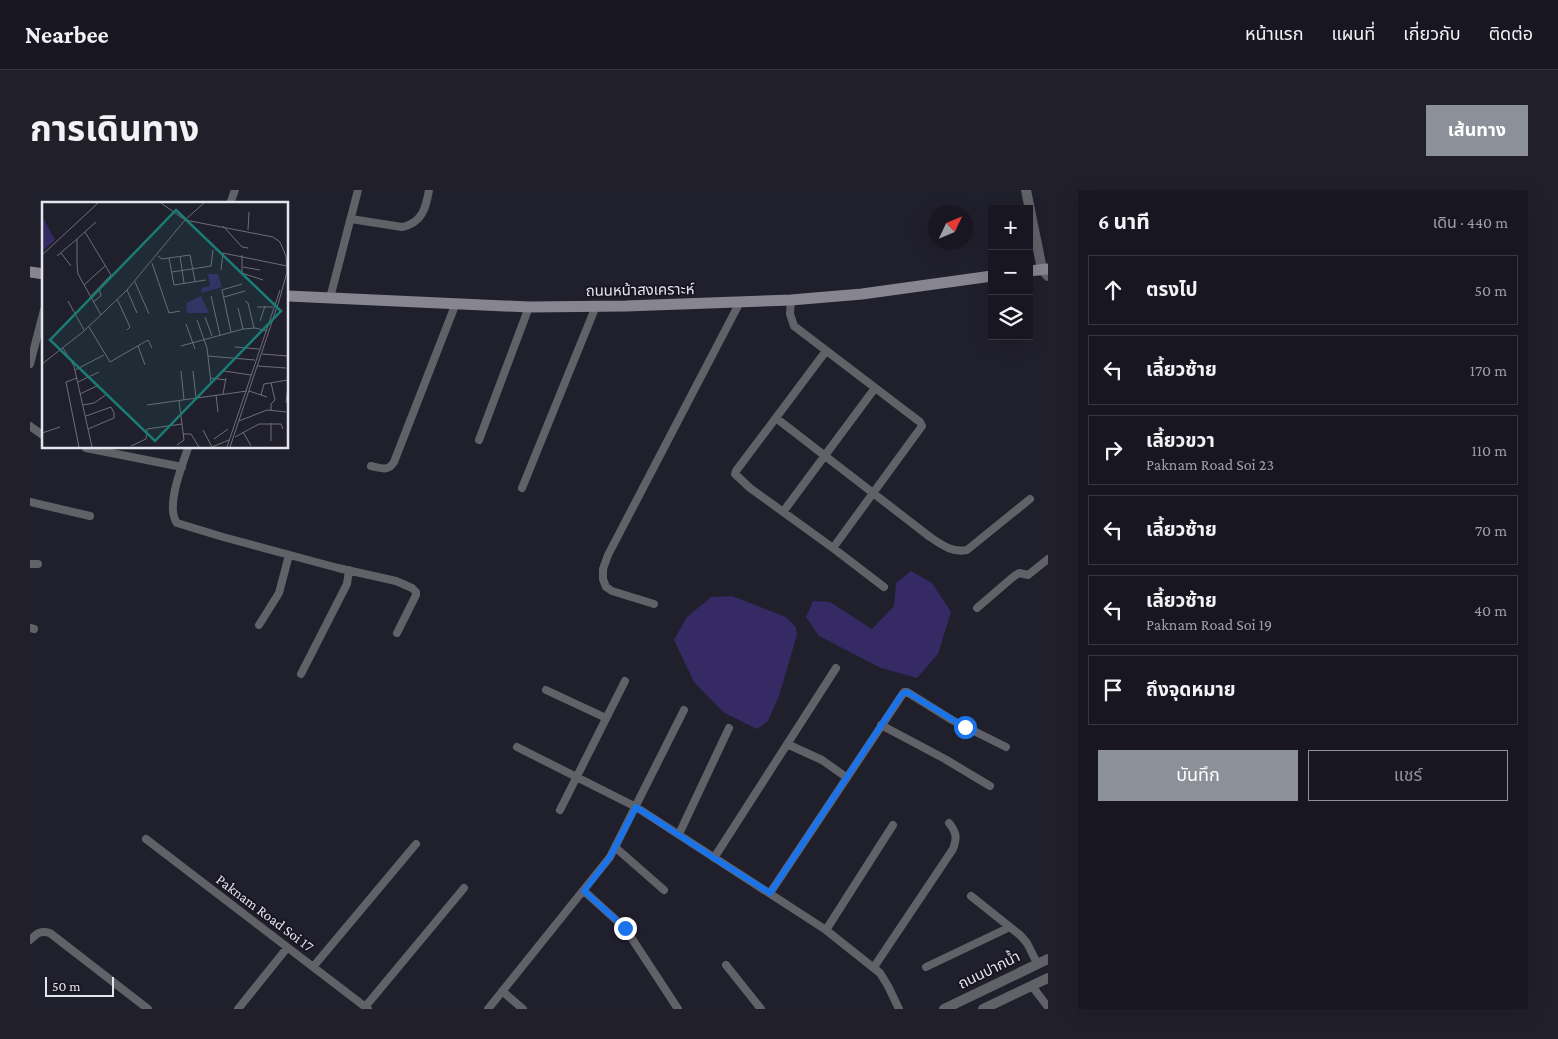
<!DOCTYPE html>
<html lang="th">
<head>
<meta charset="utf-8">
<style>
  body { margin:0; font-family:"Crimson Pro","Noto Sans Thai",serif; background:#21202a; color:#f1f3f6 }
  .controls { position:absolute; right:15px; top:15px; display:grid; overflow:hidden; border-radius:0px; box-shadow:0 5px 20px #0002 }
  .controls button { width:45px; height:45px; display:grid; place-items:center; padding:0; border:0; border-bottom:1px solid #36363f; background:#181721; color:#f1f3f6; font:25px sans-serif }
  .compass { position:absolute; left:898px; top:15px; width:45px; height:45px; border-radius:50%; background:#181721; box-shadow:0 5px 20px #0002; rotate:46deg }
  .scale { position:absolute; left:15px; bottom:12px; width:69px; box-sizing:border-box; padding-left:5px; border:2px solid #e4e4ed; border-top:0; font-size:14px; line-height:18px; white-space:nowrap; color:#e4e4ed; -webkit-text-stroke:4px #171622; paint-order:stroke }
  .stop { position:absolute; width:15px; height:15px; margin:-11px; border:4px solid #1a73e8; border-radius:50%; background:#fff }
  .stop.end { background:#1a73e8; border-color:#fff; box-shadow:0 1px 5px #0008 }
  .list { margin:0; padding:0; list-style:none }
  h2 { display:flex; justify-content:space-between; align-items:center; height:65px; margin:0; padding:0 20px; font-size:21px }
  h2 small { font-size:16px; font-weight:400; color:#9f9fa5 }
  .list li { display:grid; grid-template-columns:32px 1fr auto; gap:15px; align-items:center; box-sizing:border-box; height:70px; margin:0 10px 10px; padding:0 10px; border:1px solid #36363f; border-radius:0px }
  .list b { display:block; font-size:19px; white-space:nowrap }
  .list p { margin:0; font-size:16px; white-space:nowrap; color:#9f9fa5 }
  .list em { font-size:16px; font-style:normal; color:#9f9fa5 }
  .actions { display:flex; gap:10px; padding:15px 20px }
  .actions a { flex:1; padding:11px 0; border:1px solid #8c9099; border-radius:0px; text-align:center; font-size:18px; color:#8c9099 }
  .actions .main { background:#8c9099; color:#fff }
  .icon { flex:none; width:28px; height:28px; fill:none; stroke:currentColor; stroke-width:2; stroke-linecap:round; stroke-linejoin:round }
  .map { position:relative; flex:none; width:1018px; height:819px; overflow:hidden; border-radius:0px }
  header { display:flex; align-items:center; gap:30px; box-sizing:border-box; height:70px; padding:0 25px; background:#181721; border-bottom:1px solid #36363f }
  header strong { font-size:24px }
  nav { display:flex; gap:28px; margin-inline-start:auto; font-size:18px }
  .intro { display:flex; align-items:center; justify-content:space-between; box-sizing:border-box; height:120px; padding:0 30px }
  h1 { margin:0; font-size:35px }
  .button { padding:12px 22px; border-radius:0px; background:#8c9099; color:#fff; font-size:18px; font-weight:700 }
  main { display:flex; gap:30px; padding:0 30px }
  aside { flex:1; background:#181721; border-radius:0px; box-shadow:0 5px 20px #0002 }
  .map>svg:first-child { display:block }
  .green { fill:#352a64 }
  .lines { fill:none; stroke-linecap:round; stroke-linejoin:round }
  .minor { stroke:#616168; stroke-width:8 }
  .tertiary { stroke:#616168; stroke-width:10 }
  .secondary { stroke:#868590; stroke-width:11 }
  .route { stroke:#1a73e8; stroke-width:6 }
  .labels { text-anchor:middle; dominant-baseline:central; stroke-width:4; stroke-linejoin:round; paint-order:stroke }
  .street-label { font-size:15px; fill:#e4e4ed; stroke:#171622 }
  .inset-road { fill:none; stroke:#6e6e79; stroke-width:1 }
  .view { fill:#1a7c74; fill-opacity:0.15; stroke:#1a7c74; stroke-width:2.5 }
  .inset-edge { fill:none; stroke:#e4e4ed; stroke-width:2.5 }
</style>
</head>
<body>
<header>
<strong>Nearbee</strong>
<nav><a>หน้าแรก</a><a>แผนที่</a><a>เกี่ยวกับ</a><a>ติดต่อ</a></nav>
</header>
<div class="intro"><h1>การเดินทาง</h1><a class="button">เส้นทาง</a></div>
<main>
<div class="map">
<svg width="1018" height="819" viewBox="0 0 1018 819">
  <rect width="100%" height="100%" fill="#201f2c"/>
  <path class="green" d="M 881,381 L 902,393 L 921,422 L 908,464 L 887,488 L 851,478 L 789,446 L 776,427 L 783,411 L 800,412 L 842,439 L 864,416 L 866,393 Z
    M 702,406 L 756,427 L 766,437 L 767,445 L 749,506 L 738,531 L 727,539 L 693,522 L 664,492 L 644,450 L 657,427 L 681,407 Z"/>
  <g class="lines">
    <path class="minor" d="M 200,14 L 205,0
      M 321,29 L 372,37 C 392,33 396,18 399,0
      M 300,108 L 328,0
      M 761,110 L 760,124 L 764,136 L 890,232 L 892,236 L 803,358
      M 796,161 L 706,281 L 705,284 L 720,298 L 803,358 L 854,397
      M 0,174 L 14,120
      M 746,228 L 900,347 C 912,355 922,363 937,360 L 1000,309
      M 0,236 L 14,246
      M 449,250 L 499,117
      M 56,258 L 152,277
      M 158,258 C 152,276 135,317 147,333 L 193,347 L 308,378 L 366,391 L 382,398 L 386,402 L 386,405 L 367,443
      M 341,276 C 351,278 358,282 364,272 L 426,113
      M 492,298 L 566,116
      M 0,312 L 60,326
      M 753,322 L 845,198
      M 0,374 L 8,374
      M 624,414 L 582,401 L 576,397 L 573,389 L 573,379 L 578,365 L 710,112
      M 947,418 L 983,387 L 989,383 L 998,385 L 1018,369
      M 229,435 L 249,403 L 259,365
      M 0,438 L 4,439
      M 271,484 L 317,394 L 319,380
      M 516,500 L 576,528
      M 851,535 L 915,569 L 960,596
      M 757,554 L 792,570 L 816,587
      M 487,557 L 606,617 L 796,740 L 850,783 L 858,796 L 869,819
      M 530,620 L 595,491
      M 649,644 L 699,538
      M 116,649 L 338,819
      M 586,658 L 634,700
      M 684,668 L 806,478
      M 554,701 L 595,738 L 648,819
      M 740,703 L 874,502 L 877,502 L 922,530 L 976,557
      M 941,706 L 990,745 L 997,753 L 1007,773
      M 796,740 L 863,635
      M 0,750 C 7,743 11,740 20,743 L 118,819
      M 696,775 L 731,819
      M 283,777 L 386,654
      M 844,777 L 923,659 C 927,648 927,643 919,633
      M 896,777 L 980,737
      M 1002,796 L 1018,817
      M 472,801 L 493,819
      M 335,817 L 434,698
      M 208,819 L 257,758
      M 458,819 L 580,667 L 654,520"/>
    <path class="tertiary" d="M 996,0 L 1012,79 L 1018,86
      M 914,819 L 1018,769
      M 953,819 L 1018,788"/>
    <path class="secondary" d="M 999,81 L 1018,79
      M 0,82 L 14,84
      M 258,106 L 499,117 L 596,116 L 761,110 L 832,104 L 962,86"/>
  </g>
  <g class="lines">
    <path class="route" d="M 595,738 L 554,701 L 580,667 L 606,617 L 684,668 L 740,703 L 872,504 L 877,502 L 935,537"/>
  </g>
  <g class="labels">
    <g class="street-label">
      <text transform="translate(610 100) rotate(-1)">ถนนหน้าสงเคราะห์</text>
      <text transform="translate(235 723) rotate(37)">Paknam Road Soi 17</text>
      <text transform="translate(959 780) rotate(-26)">ถนนปากน้ำ</text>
    </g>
  </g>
  <g transform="translate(12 12)">
    <rect width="246" height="246" fill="#201f2c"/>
    <path d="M 0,14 L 13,38 L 0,49 ZM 166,72 L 176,72 L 180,85 L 159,91 L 160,86 L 168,84 ZM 159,94 L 167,111 L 145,111 L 144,101 Z" fill="#352a64"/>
    <path class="inset-road" d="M 119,1 L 143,18 L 231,35 L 238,40 L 244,54 L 245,70 L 237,99 L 188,245M 54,20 L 35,37 L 35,62 L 36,72 L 59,113M 181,24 L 200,45 L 206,46M 206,28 L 207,10M 43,30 L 69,73 L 48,95M 19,51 L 29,64M 0,53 L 56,1M 200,53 L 200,71 L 221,78M 15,54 L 35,37M 116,54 L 120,57 L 148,53 L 153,79M 138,54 L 142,81M 127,56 L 132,83 L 164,78M 110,61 L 127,111 L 138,109M 201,65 L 218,68M 179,68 L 181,51 L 245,64M 130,70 L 169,64 L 171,48M 93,80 L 107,112M 42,83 L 63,64M 85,88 L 95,111M 169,94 L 178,133M 182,95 L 203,89M 75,97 L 88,125 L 85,128M 26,99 L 42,128M 203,99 L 206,101 L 212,126M 51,100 L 59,94 L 57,86M 215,105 L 231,105M 196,106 L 201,127M 163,115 L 170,134M 155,118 L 165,146 L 169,181M 218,119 L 223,104M 144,122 L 153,147M 47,125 L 68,160 L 106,138 L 110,146M 189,130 L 180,88 L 200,82M 96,144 L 103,163M 139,144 L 201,127 L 213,126 L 225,129M 193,145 L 217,147M 21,146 L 32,164 L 50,245M 220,152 L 246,154M 166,154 L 213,158M 0,162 L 42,129 L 85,88 L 143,18 L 162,1M 215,164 L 244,166M 33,168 L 62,153M 139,169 L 142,198M 151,169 L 154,196M 182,169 L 209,173M 35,176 L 24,180 L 37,245M 169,176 L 184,178M 36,180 L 57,170M 207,189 L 225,195M 38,192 L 57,183M 181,192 L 184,176M 174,193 L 176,210M 219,193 L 222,182 L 246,178M 244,201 L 246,183M 41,203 L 52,201 L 65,192M 105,203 L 205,189M 229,208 L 229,202 L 233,198 L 229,181M 44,214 L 69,205 L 72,211 L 72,216 L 46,227M 197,219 L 225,208 L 244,210M 229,221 L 229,239M 161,228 L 170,245M 201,230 L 209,244M 0,231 L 18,225M 141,232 L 149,232 L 157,245M 193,235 L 217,222 L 239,222 L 241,227M 172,237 L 186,227M 135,243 L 142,238 L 137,199M 89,244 L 104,237 L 105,227 L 140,222M 170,245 L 187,238M 185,245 L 238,88"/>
    <path class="view" d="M 134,8 L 239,109 L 113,239 L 8,138 Z"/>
    <rect width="246" height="246" class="inset-edge"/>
  </g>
</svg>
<div class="controls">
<button>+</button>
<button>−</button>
<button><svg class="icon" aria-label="layers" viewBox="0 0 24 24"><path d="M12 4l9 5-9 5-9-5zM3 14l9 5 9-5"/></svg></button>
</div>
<svg class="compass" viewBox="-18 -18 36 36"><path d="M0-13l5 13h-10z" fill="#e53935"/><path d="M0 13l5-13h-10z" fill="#9f9fa5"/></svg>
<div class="scale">50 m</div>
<div class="stop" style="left:935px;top:537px"></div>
<div class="stop end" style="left:595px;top:738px"></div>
</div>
<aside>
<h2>6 นาที<small>เดิน · 440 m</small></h2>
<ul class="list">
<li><svg class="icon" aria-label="ahead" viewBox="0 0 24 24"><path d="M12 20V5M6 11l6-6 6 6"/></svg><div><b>ตรงไป</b></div><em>50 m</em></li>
<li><svg class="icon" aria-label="left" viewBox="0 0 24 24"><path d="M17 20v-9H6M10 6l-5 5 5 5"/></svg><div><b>เลี้ยวซ้าย</b></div><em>170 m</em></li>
<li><svg class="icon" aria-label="right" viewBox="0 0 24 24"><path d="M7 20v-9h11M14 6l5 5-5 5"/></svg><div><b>เลี้ยวขวา</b><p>Paknam Road Soi 23</p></div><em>110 m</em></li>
<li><svg class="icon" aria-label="left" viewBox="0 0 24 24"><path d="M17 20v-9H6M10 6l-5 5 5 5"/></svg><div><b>เลี้ยวซ้าย</b></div><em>70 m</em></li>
<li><svg class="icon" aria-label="left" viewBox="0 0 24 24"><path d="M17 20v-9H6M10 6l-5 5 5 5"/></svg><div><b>เลี้ยวซ้าย</b><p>Paknam Road Soi 19</p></div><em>40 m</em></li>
<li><svg class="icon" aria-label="arrive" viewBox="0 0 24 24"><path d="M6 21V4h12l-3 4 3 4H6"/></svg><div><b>ถึงจุดหมาย</b></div></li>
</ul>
<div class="actions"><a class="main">บันทึก</a><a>แชร์</a></div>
</aside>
</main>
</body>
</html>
